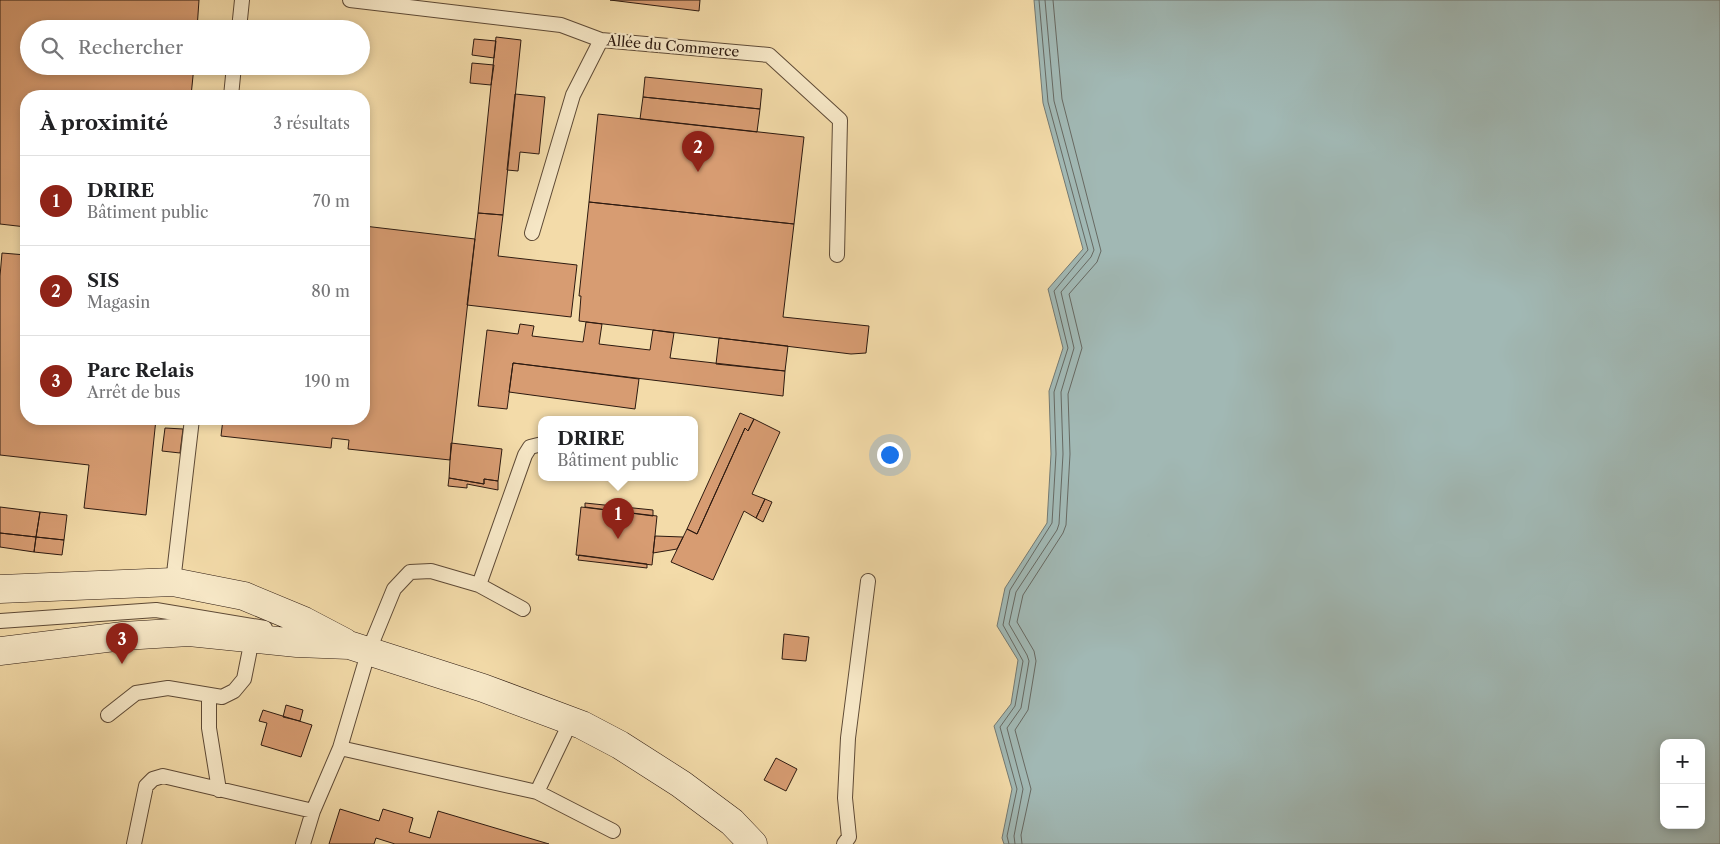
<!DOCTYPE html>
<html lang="fr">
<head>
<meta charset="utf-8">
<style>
  body { margin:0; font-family:"Libre Caslon Text",serif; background:#f6f6f6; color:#202124 }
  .controls { position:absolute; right:15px; bottom:15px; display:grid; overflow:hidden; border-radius:10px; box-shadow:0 2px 8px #0003 }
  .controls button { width:45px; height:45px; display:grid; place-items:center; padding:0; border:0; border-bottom:1px solid #e0e0e0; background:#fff; color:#202124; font:25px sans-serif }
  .you { position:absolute; left:889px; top:454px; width:18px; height:18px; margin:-12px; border:4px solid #fff; border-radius:50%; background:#1a73e8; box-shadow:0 0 0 8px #1a73e833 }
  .badge { display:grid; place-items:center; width:32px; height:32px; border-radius:50%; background:#8f2418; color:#fff; font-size:16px; font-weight:700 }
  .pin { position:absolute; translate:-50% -41px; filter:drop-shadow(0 1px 2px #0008) }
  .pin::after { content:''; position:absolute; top:26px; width:18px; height:15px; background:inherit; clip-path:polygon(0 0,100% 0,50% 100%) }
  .popup { position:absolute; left:538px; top:416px; width:160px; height:65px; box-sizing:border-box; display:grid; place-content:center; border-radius:10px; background:#fff; filter:drop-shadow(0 1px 4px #0005); font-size:16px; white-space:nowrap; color:#757577 }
  .popup b { font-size:19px; color:#202124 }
  .popup::after { content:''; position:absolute; left:50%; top:100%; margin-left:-10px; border:10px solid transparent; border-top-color:#fff }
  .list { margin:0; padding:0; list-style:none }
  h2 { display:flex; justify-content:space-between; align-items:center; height:65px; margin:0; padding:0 20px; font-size:21px }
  h2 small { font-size:16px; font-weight:400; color:#757577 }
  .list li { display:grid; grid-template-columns:32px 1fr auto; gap:15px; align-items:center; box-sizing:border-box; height:90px; padding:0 20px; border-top:1px solid #e0e0e0 }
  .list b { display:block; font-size:19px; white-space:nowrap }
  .list p { margin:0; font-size:16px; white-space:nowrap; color:#757577 }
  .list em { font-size:16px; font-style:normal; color:#757577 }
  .icon { flex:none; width:28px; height:28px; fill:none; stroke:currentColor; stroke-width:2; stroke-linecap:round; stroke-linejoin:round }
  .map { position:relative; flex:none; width:1720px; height:844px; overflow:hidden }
  .search { position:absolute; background:#fff; box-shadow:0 2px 8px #0003; left:20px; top:20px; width:350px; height:55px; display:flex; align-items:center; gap:12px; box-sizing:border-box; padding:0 18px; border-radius:28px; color:#757577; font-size:19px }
  .panel { position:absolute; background:#fff; box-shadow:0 2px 8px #0003; left:20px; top:90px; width:350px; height:335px; border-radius:20px }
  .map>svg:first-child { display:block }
  .water { fill:#a1b8b4; stroke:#737972; fill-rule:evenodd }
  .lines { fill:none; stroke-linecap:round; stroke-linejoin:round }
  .shore { stroke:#676962; stroke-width:1 }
  .building { fill:#d79c72; stroke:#2d1a10 }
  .lane-casing { stroke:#5e4a36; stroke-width:16 }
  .secondary-casing { stroke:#2d1a10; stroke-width:29 }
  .lane { stroke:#f7e8c7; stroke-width:14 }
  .secondary { stroke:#f7e8c7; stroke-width:28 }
  .labels { text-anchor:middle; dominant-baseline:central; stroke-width:4.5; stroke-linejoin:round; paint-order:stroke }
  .street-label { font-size:14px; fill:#2d1a10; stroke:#f7e8c7 }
</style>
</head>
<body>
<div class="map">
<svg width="1720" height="844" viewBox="0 0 1720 844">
  <rect width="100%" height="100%" fill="#f3dba9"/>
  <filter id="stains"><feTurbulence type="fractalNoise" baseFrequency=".004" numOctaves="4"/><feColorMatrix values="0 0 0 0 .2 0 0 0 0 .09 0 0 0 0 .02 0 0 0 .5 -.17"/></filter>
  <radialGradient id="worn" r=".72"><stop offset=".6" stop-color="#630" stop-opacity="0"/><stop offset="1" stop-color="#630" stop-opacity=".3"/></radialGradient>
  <path class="water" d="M 1034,0 L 1720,0 L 1720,844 L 1004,844 L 1002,838 L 1012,789 L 994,726 L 1011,704 L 1018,660 L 997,626 L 1005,588 L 1047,523 L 1051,454 L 1049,391 L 1063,348 L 1048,289 L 1083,249 L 1043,103 ZM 1664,743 L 1701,743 L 1701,825 L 1664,825 Z"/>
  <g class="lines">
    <path class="shore" d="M 1009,844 L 1007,836 L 1017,789 L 1000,727 L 1015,706 L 1023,661 L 1003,625 L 1010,590 L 1052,523 L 1056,454 L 1054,392 L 1068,348 L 1054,291 L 1088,250 L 1048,102 L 1039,0
      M 1015,844 L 1014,836 L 1023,789 L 1007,728 L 1021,708 L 1029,661 L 1027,655 L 1009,624 L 1016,592 L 1057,530 L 1059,524 L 1063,454 L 1061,392 L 1074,348 L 1061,292 L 1091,257 L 1094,250 L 1054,101 L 1045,0
      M 1022,844 L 1021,835 L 1031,789 L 1015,730 L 1028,710 L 1036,661 L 1034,651 L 1017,622 L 1023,595 L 1063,533 L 1066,525 L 1070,454 L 1068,394 L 1082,348 L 1069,294 L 1097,262 L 1101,251 L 1062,99 L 1053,0"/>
  </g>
  <path class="building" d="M 0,0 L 199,0 L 197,29 L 29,29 L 29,66 L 194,66 L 191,96 L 26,96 L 26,227 L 0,224 Z
    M 610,0 L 700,0 L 699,11 Z
    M 496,37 L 521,40 L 503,215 L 478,213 Z
    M 474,39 L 496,41 L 494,58 L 472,55 Z
    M 472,63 L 494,65 L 491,85 L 470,83 Z
    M 645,77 L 762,89 L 760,109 L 643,97 Z
    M 515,94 L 545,97 L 539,154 L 520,152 L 518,171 L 507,170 Z
    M 643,97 L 760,109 L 757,132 L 640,119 Z
    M 598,114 L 804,137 L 794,224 L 589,202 Z
    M 589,202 L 794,224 L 783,317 L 869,326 L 866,353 L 851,354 L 579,321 L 581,296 L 579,296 Z
    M 478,213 L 503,215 L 498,256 L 577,265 L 571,317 L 467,305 Z
    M 364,226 L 475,239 L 450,460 L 348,449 L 349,440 L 332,438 L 331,448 L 221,436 L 223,419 L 364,419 Z
    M 2,253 L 26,255 L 26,419 L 156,419 L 146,515 L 84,508 L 89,465 L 0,455 L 0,276 Z
    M 586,322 L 602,324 L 599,344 L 650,350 L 653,330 L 674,333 L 670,358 L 785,371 L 783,396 L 513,363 L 507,409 L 478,406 L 487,330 L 518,334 L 520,324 L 534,326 L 532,336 L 583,342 Z
    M 719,338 L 788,346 L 785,371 L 716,364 Z
    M 513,363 L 639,379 L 635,409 L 509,392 Z
    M 740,413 L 754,419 L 748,431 L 745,428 L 697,534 L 687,529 Z
    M 754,419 L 780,432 L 752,494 L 765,499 L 756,518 L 744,511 L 713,580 L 671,562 L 687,529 L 697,534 L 745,428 L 748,431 Z
    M 165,428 L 183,429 L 180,453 L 162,451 Z
    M 451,443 L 502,449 L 498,481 L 484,479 L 484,484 L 449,478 Z
    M 449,478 L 484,484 L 484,479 L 498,481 L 498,490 L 467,484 L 467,488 L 448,486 Z
    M 765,499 L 772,502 L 763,522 L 756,518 Z
    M 585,503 L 653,510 L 653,516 L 585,507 Z
    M 0,507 L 40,512 L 36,537 L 0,533 Z
    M 581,507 L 657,516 L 652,565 L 576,555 Z
    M 40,512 L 67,515 L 64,540 L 36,537 Z
    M 0,533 L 36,537 L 34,552 L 0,547 Z
    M 655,536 L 683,537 L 677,549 L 653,553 Z
    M 36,537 L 64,540 L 62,555 L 34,552 Z
    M 579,555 L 647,564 L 647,568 L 578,560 Z
    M 784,634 L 809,637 L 806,661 L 782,659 Z
    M 286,705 L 303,710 L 300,721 L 283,717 Z
    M 263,710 L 312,725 L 301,757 L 261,745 L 267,723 L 259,721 Z
    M 776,758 L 797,769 L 786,791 L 764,780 Z
    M 340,809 L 379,821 L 383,809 L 413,818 L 409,832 L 430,838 L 438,811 L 549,844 L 395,844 L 376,838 L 374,844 L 329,844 Z"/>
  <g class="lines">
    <g class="lane-casing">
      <path id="lane" d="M 350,0 L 561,25 L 601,40 L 769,55 L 840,120 L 837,255
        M 239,29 L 242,0
        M 231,96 L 234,66
        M 532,233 L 573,95 L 601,40
        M 173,582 L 192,419
        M 479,585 L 525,455 L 530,447 L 542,444
        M 0,621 L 156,610 L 265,628
        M 209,695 L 209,728 L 219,790
        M 108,715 L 136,693 L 168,688 L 222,697 L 234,691 L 244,679 L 252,639
        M 340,748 L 537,792 L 613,831
        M 537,792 L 571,721
        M 134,844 L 146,786 L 153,779 L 163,776 L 313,811
        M 303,844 L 313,811 L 340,748 L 369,650 L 394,589 L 410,572 L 431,571 L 479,585 L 523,609
        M 844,844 L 849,837 L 845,798 L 848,738 L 868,581"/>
    </g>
    <g class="secondary-casing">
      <path id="secondary" d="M 0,589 L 173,582 L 244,596 L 304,621 L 344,642
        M 0,651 L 123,636 L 189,632 L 297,643 L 349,645 L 483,688 L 582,725 L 620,745 L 681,784 L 732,822 L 753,844"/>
    </g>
    <use href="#lane" class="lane"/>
    <use href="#secondary" class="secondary"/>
  </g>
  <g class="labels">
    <g class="street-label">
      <text transform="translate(673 46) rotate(5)">Allée du Commerce</text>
    </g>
  </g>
  <rect width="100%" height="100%" filter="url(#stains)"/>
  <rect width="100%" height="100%" fill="url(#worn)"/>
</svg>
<div class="controls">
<button>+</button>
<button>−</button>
</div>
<div class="you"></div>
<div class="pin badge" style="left:618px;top:539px">1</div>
<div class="popup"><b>DRIRE</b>Bâtiment public</div>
<div class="pin badge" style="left:698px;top:172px">2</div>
<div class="pin badge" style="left:122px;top:664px">3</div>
<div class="search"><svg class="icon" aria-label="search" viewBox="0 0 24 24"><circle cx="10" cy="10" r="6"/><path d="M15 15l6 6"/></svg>Rechercher</div>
<section class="panel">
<h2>À proximité<small>3 résultats</small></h2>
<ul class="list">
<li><span class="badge">1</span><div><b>DRIRE</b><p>Bâtiment public</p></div><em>70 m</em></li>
<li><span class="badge">2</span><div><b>SIS</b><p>Magasin</p></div><em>80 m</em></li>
<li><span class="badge">3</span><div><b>Parc Relais</b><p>Arrêt de bus</p></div><em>190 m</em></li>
</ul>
</section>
</div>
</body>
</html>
